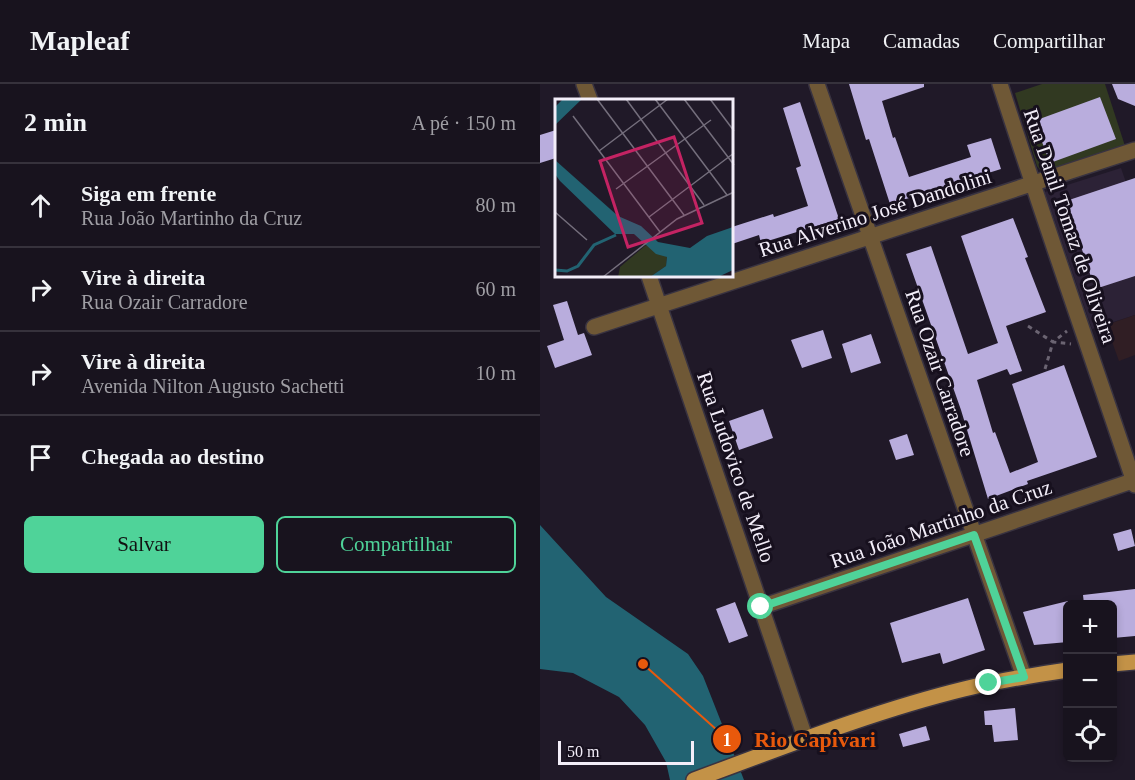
<!DOCTYPE html>
<html lang="pt">
<head>
<meta charset="utf-8">
<style>
  body { margin:0; font-family:"Times New Roman",serif; background:#211c27; color:#f1f3f6 }
  .controls { position:absolute; right:18px; bottom:18px; display:grid; overflow:hidden; border-radius:9px; box-shadow:0 3px 9px #0003 }
  .controls button { width:54px; height:54px; display:grid; place-items:center; padding:0; border:0; border-bottom:2px solid #36323c; background:#18131e; color:#f1f3f6; font:30px sans-serif }
  .scale { position:absolute; left:18px; bottom:15px; width:136px; box-sizing:border-box; padding-left:6px; border:3px solid #f3eef9; border-top:0; font-size:16px; line-height:21px; white-space:nowrap; color:#f3eef9; -webkit-text-stroke:4px #17101e; paint-order:stroke }
  .stop { position:absolute; width:18px; height:18px; margin:-14px; border:4px solid #4fd399; border-radius:50%; background:#fff }
  .stop.end { background:#4fd399; border-color:#fff; box-shadow:0 2px 6px #0008 }
  .list { margin:0; padding:0; list-style:none }
  h2 { display:flex; justify-content:space-between; align-items:center; height:78px; margin:0; padding:0 24px; font-size:26px }
  h2 small { font-size:20px; font-weight:400; color:#9f9ea4 }
  .list li { display:grid; grid-template-columns:39px 1fr auto; gap:18px; align-items:center; box-sizing:border-box; height:84px; padding:0 24px; border-top:2px solid #36323c }
  .list b { display:block; font-size:22px; white-space:nowrap }
  .list p { margin:0; font-size:20px; white-space:nowrap; color:#9f9ea4 }
  .list em { font-size:20px; font-style:normal; color:#9f9ea4 }
  .actions { display:flex; gap:12px; padding:18px 24px }
  .actions a { flex:1; padding:14px 0; border:2px solid #4fd399; border-radius:9px; text-align:center; font-size:21px; color:#4fd399 }
  .actions .main { background:#4fd399; color:#111 }
  .icon { flex:none; width:33px; height:33px; fill:none; stroke:currentColor; stroke-width:2; stroke-linecap:round; stroke-linejoin:round }
  .map { position:relative; flex:none; width:595px; height:696px; overflow:hidden }
  header { display:flex; align-items:center; gap:36px; box-sizing:border-box; height:84px; padding:0 30px; background:#18131e; border-bottom:2px solid #36323c }
  header strong { font-size:28px }
  nav { display:flex; gap:33px; margin-inline-start:auto; font-size:21px }
  main { display:flex }
  aside { flex:1; background:#18131e }
  .map>svg:first-child { display:block }
  .built { fill:#2c2236 }
  .industrial { fill:#301e24 }
  .green { fill:#313921 }
  .water { fill:#226372 }
  .building { fill:#b9addd }
  .lines { fill:none; stroke-linecap:round; stroke-linejoin:round }
  .minor-casing { stroke:#393341; stroke-width:18 }
  .major-casing { stroke:#393341; stroke-width:18 }
  .path { stroke:#6b6472; stroke-width:3; stroke-dasharray:4.5 4.5; stroke-linecap:butt }
  .minor { stroke:#6f5836; stroke-width:15 }
  .major { stroke:#c39247; stroke-width:15 }
  .route { stroke:#4fd399; stroke-width:8 }
  .labels { text-anchor:middle; dominant-baseline:central; stroke-width:6; stroke-linejoin:round; paint-order:stroke }
  .street-label { font-size:21px; fill:#f3eef9; stroke:#17101e }
  .inset-river { fill:none; stroke:#226372; stroke-width:3 }
  .inset-road { fill:none; stroke:#746e7c; stroke-width:1.5 }
  .view { fill:#c42363; fill-opacity:0.15; stroke:#c42363; stroke-width:3 }
  .inset-edge { fill:none; stroke:#f3eef9; stroke-width:3 }
  .leader { fill:none; stroke:#e8590c; stroke-width:2 }
  .callout-dot { fill:#e8590c; stroke:#17101e; stroke-width:2 }
  .mark-label { font-size:18px; text-anchor:middle; font-weight:bold; fill:#fff }
  .callout-label { font-size:22px; text-anchor:middle; font-weight:bold; fill:#e8590c; stroke:#17101e; stroke-width:6; stroke-linejoin:round; paint-order:stroke }
</style>
</head>
<body>
<header>
<strong>Mapleaf</strong>
<nav><a>Mapa</a><a>Camadas</a><a>Compartilhar</a></nav>
</header>
<main>
<aside>
<h2>2 min<small>A pé · 150 m</small></h2>
<ul class="list">
<li><svg class="icon" aria-label="ahead" viewBox="0 0 24 24"><path d="M12 20V5M6 11l6-6 6 6"/></svg><div><b>Siga em frente</b><p>Rua João Martinho da Cruz</p></div><em>80 m</em></li>
<li><svg class="icon" aria-label="right" viewBox="0 0 24 24"><path d="M7 20v-9h11M14 6l5 5-5 5"/></svg><div><b>Vire à direita</b><p>Rua Ozair Carradore</p></div><em>60 m</em></li>
<li><svg class="icon" aria-label="right" viewBox="0 0 24 24"><path d="M7 20v-9h11M14 6l5 5-5 5"/></svg><div><b>Vire à direita</b><p>Avenida Nilton Augusto Sachetti</p></div><em>10 m</em></li>
<li><svg class="icon" aria-label="arrive" viewBox="0 0 24 24"><path d="M6 21V4h12l-3 4 3 4H6"/></svg><div><b>Chegada ao destino</b></div></li>
</ul>
<div class="actions"><a class="main">Salvar</a><a>Compartilhar</a></div>
</aside>
<div class="map">
<svg width="595" height="696" viewBox="0 0 595 696">
  <rect width="100%" height="100%" fill="#201928"/>
  <path class="built" d="M 581,84 L 595,125 L 595,231 L 552,245 L 505,108 Z"/>
  <path class="industrial" d="M 595,231 L 595,271 L 579,277 L 566,241 Z"/>
  <path class="green" d="M 502,0 L 565,0 L 585,62 L 508,88 L 501,87 L 497,82 L 475,9 Z"/>
  <path class="water" d="M 0,441 L 66,513 L 148,570 L 163,592 L 204,696 L 130,696 L 126,678 L 105,641 L 79,613 L 33,589 L 0,585 Z"/>
  <path class="building" d="M 309,0 L 384,0 L 384,3 L 342,17 L 353,54 L 355,53 L 369,93 L 431,73 L 427,61 L 451,54 L 461,85 L 350,120 L 329,55 L 326,56 Z
    M 572,0 L 595,0 L 595,22 L 578,15 Z
    M 560,13 L 576,55 L 510,79 L 494,37 Z
    M 260,18 L 299,135 L 221,159 L 219,151 L 192,160 L 192,143 L 233,130 L 234,133 L 268,122 L 256,84 L 261,82 L 243,24 Z
    M 16,46 L 16,74 L 0,79 L 0,51 Z
    M 595,94 L 595,192 L 555,205 L 526,117 Z
    M 473,134 L 488,173 L 485,174 L 506,228 L 466,242 L 482,287 L 470,291 L 467,285 L 437,296 L 453,349 L 455,348 L 470,389 L 498,378 L 472,300 L 524,281 L 557,373 L 487,397 L 488,400 L 448,415 L 421,326 L 366,170 L 391,162 L 428,270 L 458,259 L 421,152 Z
    M 27,217 L 38,251 L 44,249 L 52,271 L 15,284 L 7,262 L 24,256 L 13,221 Z
    M 283,246 L 292,274 L 262,284 L 251,256 Z
    M 331,250 L 341,279 L 311,289 L 302,260 Z
    M 223,325 L 233,354 L 199,366 L 189,337 Z
    M 367,350 L 374,371 L 356,376 L 349,356 Z
    M 591,445 L 595,462 L 578,467 L 573,450 Z
    M 595,505 L 595,552 L 573,554 L 573,520 L 544,520 L 543,511 Z
    M 428,514 L 445,566 L 403,580 L 400,569 L 362,579 L 350,539 Z
    M 528,517 L 528,558 L 494,561 L 483,528 Z
    M 195,518 L 208,552 L 189,559 L 176,525 Z
    M 475,624 L 478,656 L 454,658 L 452,641 L 445,641 L 444,627 Z
    M 386,642 L 390,656 L 363,663 L 359,650 Z"/>
  <g class="lines">
    <g class="minor-casing">
      <path id="minor" d="M 44,0 L 50,16
        M 277,0 L 484,593
        M 460,0 C 503,134 550,267 595,401
        M 109,192 L 266,656
        M 54,243 L 595,66
        M 221,523 L 595,396"/>
    </g>
    <g class="major-casing">
      <path id="major" d="M 572,580 L 595,578
        M 154,696 C 241,664 334,627 424,605 C 458,597 493,591 528,586"/>
    </g>
    <path class="path" d="M 488,242 L 513,258 L 527,247
      M 505,285 L 513,258 L 531,260"/>
    <use href="#minor" class="minor"/>
    <use href="#major" class="major"/>
  </g>
  <g class="lines">
    <path class="route" d="M 221,523 L 434,451 L 484,593 L 449,599"/>
  </g>
  <g class="labels">
    <g class="street-label">
      <text transform="translate(335 129) rotate(-18)">Rua Alverino José Dandolini</text>
      <text transform="translate(530 142) rotate(71)">Rua Danil Tomaz de Oliveira</text>
      <text transform="translate(400 289) rotate(71)">Rua Ozair Carradore</text>
      <text transform="translate(196 383) rotate(71)">Rua Ludovico de Mello</text>
      <text transform="translate(401 440) rotate(-19)">Rua João Martinho da Cruz</text>
    </g>
  </g>
  <g transform="translate(15 15)">
    <rect width="178" height="178" fill="#201928"/>
    <path d="M 91,146 L 112,158 L 111,167 L 95,178 L 63,178 L 65,168 Z" fill="#313921"/>
    <path d="M 8,0 L 27,0 L 0,26 L 0,8 ZM 0,61 L 63,117 L 86,127 L 103,143 L 135,149 L 152,137 L 178,128 L 178,171 L 163,178 L 95,178 L 111,167 L 112,158 L 101,155 L 79,135 L 60,135 L 5,82 L 0,75 Z" fill="#226372"/>
    <path class="inset-river" d="M 0,171 L 12,172 L 23,167 L 39,146 L 61,136"/>
    <path class="inset-road" d="M 42,0 L 129,116M 71,0 L 149,106M 100,0 L 172,96M 129,0 L 179,66M 155,0 L 179,32M 18,17 L 105,133M 44,52 L 113,0M 61,90 L 156,21M 0,113 L 32,141M 94,118 L 179,54M 48,178 L 122,120 L 179,93"/>
    <path class="view" d="M 119,38 L 147,124 L 73,148 L 45,62 Z"/>
    <rect width="178" height="178" class="inset-edge"/>
  </g>
  <path class="leader" d="M103 580L187 655"/>
  <g class="callout-dot">
    <circle cx="103" cy="580" r="6"/>
    <circle cx="187" cy="655" r="15"/>
  </g>
  <g class="mark-label">
    <text x="187" y="662">1</text>
  </g>
  <g class="callout-label">
    <text x="275" y="663">Rio Capivari</text>
  </g>
</svg>
<div class="controls">
<button>+</button>
<button>−</button>
<button><svg class="icon" aria-label="locate" viewBox="0 0 24 24"><circle cx="12" cy="12" r="6"/><path d="M12 2v4M12 18v4M2 12h4M18 12h4"/></svg></button>
</div>
<div class="scale">50 m</div>
<div class="stop" style="left:221px;top:523px"></div>
<div class="stop end" style="left:449px;top:599px"></div>
</div>
</main>
</body>
</html>
